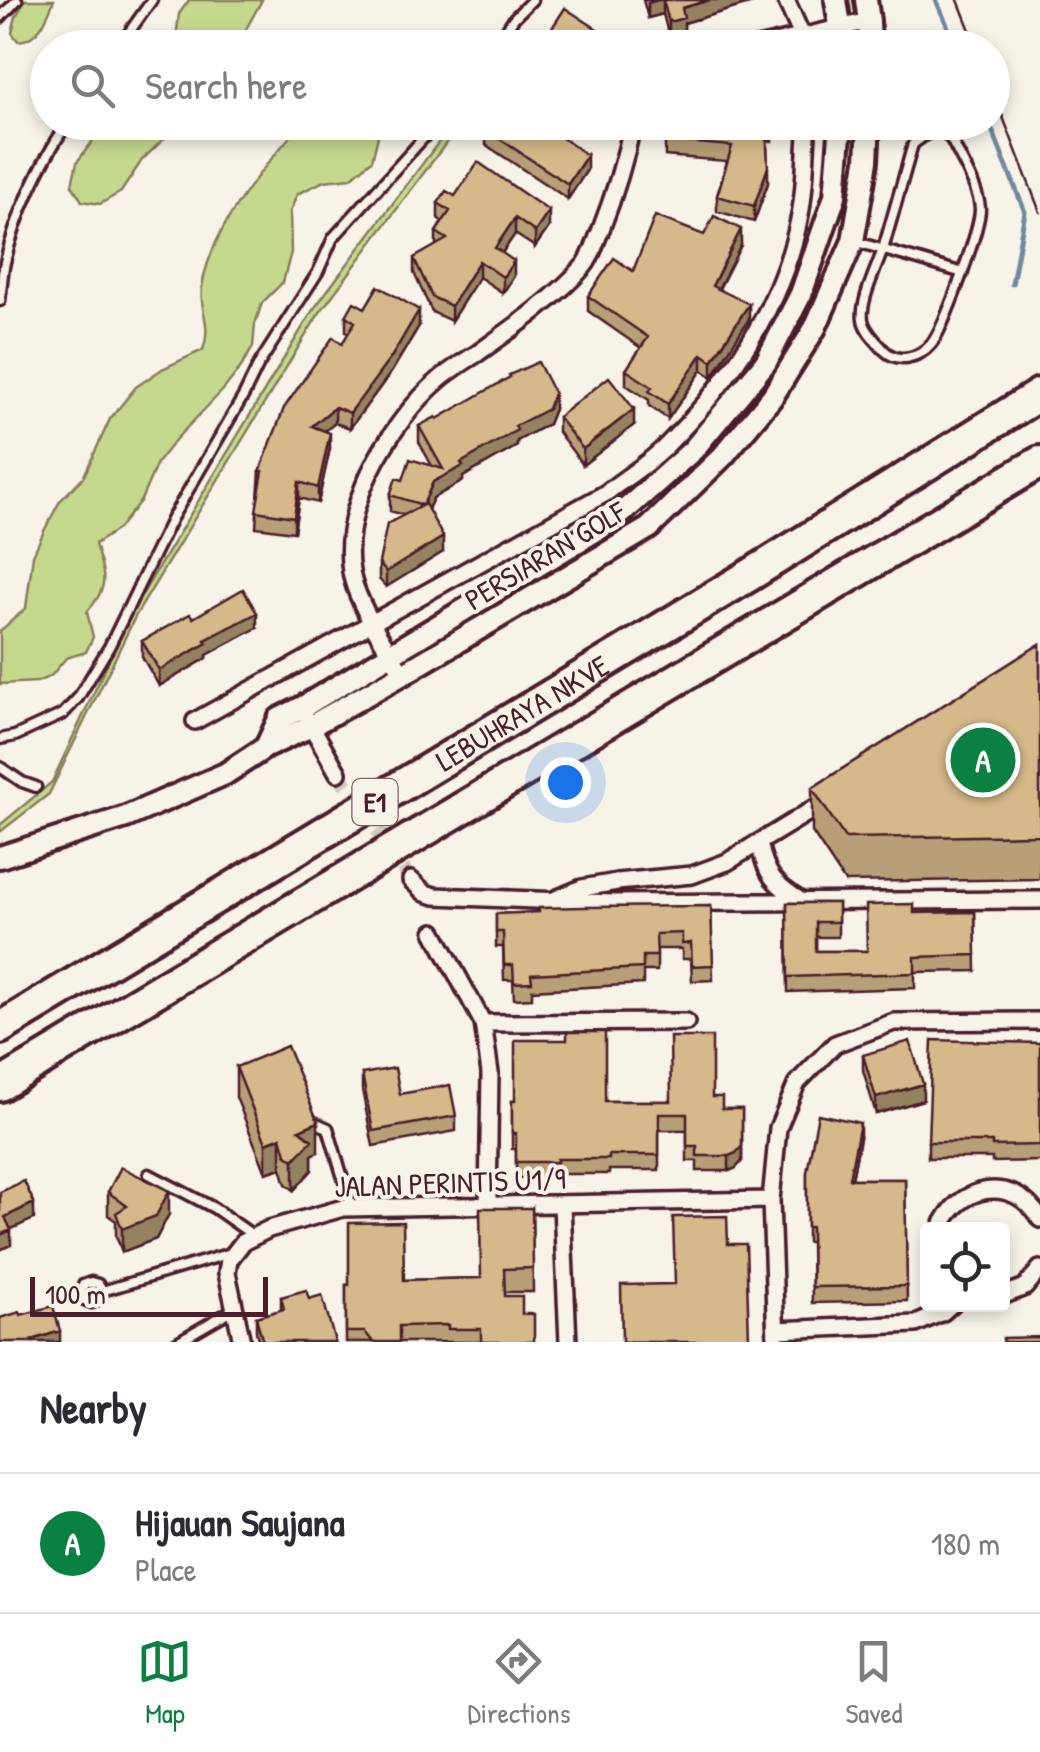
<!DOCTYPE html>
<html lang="en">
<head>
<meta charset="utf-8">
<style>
  body { margin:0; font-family:"Patrick Hand",sans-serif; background:#f2f2f3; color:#2b2b33 }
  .controls { position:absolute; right:30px; bottom:30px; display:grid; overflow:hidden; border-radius:10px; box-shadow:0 5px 15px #0003 }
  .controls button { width:90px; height:90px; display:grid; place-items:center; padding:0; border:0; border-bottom:2px solid #e1e1e2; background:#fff; color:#2b2b33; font:50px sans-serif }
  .scale { position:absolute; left:30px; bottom:25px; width:238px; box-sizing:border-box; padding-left:10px; border:5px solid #4a1f2b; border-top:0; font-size:28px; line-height:35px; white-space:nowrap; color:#4a1f2b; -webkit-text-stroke:8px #f7f3e8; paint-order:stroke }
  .you { position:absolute; left:565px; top:782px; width:35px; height:35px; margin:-25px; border:8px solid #fff; border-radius:50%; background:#1a73e8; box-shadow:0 0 0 15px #1a73e833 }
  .badge { display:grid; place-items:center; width:65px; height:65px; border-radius:50%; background:#0b8043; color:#fff; font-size:32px; font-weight:700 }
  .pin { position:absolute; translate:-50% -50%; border:5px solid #fff; box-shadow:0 2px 10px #0006 }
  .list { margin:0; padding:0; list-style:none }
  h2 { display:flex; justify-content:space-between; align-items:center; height:130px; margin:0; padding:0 40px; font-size:42px }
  h2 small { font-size:32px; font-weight:400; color:#7c7c81 }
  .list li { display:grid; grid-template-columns:65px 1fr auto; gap:30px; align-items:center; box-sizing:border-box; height:140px; padding:0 40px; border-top:2px solid #e1e1e2 }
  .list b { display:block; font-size:38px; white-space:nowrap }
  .list p { margin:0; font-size:32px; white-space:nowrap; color:#7c7c81 }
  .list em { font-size:32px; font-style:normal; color:#7c7c81 }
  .icon { flex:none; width:55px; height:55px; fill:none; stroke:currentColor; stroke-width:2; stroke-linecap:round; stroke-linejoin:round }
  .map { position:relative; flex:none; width:1040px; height:1342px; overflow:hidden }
  .search { position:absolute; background:#fff; box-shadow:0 5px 15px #0003; left:30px; right:30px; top:30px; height:110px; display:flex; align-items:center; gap:25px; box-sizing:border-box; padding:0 35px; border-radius:55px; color:#7c7c81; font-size:38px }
  .sheet { height:270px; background:#fff }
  nav { display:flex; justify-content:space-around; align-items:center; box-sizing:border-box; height:140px; border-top:2px solid #e1e1e2; background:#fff; font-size:28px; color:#7c7c81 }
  nav a { display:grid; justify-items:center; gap:5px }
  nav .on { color:#0b8043 }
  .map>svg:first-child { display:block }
  .green { fill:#c5d98e; stroke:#887c5c; stroke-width:2.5 }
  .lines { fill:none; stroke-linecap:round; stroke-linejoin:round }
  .stream { stroke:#70899e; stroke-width:5 }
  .minor-tunnel { stroke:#d4c9c2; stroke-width:15; stroke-dasharray:15 8; stroke-linecap:butt }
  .service-casing { stroke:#4a1f2b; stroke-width:15 }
  .minor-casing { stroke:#4a1f2b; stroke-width:22 }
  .tertiary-casing { stroke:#4a1f2b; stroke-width:28 }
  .motorway-casing { stroke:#4a1f2b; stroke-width:38 }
  .service { stroke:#f7f3e8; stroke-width:8 }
  .minor { stroke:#f7f3e8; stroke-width:15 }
  .tertiary { stroke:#f7f3e8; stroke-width:20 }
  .motorway { stroke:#f7f3e8; stroke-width:30 }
  .tram { stroke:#4a1f2b; stroke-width:2.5 }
  .wall { fill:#b79f77; stroke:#4a1f2b; stroke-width:2.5 }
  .shaded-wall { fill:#958261; stroke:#4a1f2b; stroke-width:2.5 }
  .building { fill:#d5b98a; stroke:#4a1f2b; stroke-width:2.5 }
  .labels { text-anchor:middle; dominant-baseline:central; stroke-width:8; stroke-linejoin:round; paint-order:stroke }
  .shield { fill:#f7f3e8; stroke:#7e5f64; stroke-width:2.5 }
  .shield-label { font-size:28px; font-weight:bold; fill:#4a1f2b }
  .street-label { font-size:30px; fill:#4a1f2b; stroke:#f7f3e8 }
</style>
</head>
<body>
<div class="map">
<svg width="1040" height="1342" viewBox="0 0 1040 1342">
  <rect width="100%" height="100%" fill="#f7f3e8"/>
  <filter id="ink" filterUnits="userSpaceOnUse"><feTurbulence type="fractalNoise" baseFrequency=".01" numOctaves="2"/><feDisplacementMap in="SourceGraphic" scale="20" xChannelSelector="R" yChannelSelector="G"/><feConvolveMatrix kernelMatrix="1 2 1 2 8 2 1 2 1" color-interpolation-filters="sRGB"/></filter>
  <g filter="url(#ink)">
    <path class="green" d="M 25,0 L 54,0 C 47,18 39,40 18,41 L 12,33 L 16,16 Z
      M 189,0 L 262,0 L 236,47 L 175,47 L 179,14 Z
      M 106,123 L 180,123 L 142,160 L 121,192 L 100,204 L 82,201 L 72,185 L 77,162 Z
      M 302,123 L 378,123 L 380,128 L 372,160 L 351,178 L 324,181 L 297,194 L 290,212 L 291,252 L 283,282 L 262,303 L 255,324 L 253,347 L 241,367 L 224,389 L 176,439 L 157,463 L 141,500 L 118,529 L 95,544 C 104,575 111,585 87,612 L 93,637 L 86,652 L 66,658 L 51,676 L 37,682 L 0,684 L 0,631 L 26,608 L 33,555 L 44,531 L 60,501 L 84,476 L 110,419 L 136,387 L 162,369 L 203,350 C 213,321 197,310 203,281 C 215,223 264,166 302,123 Z
      M 453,123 L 461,123 L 318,315 L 136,615 L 49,794 L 0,832 L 0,825 L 52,782 L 131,613 L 313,310 Z"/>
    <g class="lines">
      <path class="stream" d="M 936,0 L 957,48
        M 989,122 L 1025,212 L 1012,284"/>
      <path class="minor-tunnel" d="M 338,773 L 411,880"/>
      <g class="service-casing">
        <path id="service" d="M 0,18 L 17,0
          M 118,48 L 152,0
          M 494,48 L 514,18 L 532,0
          M 934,132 L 943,133 L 951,139 C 960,158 979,188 980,209 C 980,229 944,329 931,344 C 919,358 898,364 884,350 C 877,342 864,330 863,319 C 860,300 878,266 884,246 C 894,212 903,178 913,144 L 927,134 Z
          M 857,242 L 963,273
          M 0,301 C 2,288 2,274 5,262 C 17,213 40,164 68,122
          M 0,739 L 15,736 L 63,714 L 78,698 L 109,647 L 172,518 L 244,395 L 259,364 L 318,272 L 333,238 L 438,122
          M 0,767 L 22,782 L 36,787
          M 312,1121 L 328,1128 L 352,1208
          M 149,1174 L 214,1208 L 254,1236
          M 102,1291 L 98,1284 L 91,1282 L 83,1285 L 81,1293 L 84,1300 L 92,1303 L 99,1299 L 102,1291 L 231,1253
          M 177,1342 L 234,1309"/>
      </g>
      <g class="minor-casing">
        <path id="minor" d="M 786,0 L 802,36 L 805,48
          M 753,48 L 869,21
          M 403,674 C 386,646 366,618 355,587 C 331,518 389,423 440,379 C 452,369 465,361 478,353 C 513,328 556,298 584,266 C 592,257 595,242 600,232 C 614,196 625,161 633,122
          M 308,720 L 338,773
          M 195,721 L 606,493 C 626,477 650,463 667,445 C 730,382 783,304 800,215 C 806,185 805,153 808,122
          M 759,843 C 766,875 774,884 801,901
          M 411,880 L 425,893 L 435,896 L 613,903 L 1040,900
          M 556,899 L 582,888 L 617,882 L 692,875 L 727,862 L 830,799
          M 434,932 L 483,1023 L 490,1073 L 488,1206
          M 483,1023 L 686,1022
          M 562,1205 L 568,1342
          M 940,1230 C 958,1184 1014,1174 1040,1219
          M 1002,1296 L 1025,1287 L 1040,1269
          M 776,1330 L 916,1324 L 943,1312 L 952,1304
          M 242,1342 L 227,1273 L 229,1260 L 243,1242 L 269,1229 L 343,1208 L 771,1200
          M 776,1342 L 771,1200 L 778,1128 L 797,1083 L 835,1044 L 894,1022 L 1040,1021"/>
      </g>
      <g class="tertiary-casing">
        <path id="tertiary" d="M 836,0 L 840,26 L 841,48
          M 866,0 L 869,21 L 870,48
          M 266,747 L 279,719 L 301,708 L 615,519 L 693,450 L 766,362 L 801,294 L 835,196 L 841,122
          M 0,857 L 126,817 L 225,774 L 266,747 L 311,726 L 403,674 L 649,528 L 723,456 L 772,397 L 815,328 L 853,241 L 867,161 L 869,122"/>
      </g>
      <g class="motorway-casing">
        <g id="motorway">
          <path id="s1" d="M 0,1028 L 750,575 L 1040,394"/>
          <path d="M 0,1085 L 1040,462"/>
        </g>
      </g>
      <use href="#service" class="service"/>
      <use href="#minor" class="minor"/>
      <use href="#tertiary" class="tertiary"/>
      <use href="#motorway" class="motorway"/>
      <path class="tram" d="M 958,0 L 977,48
        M 992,89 L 1040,212"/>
    </g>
    <path class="wall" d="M 643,0 L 752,0 L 752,3 L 684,23 L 684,33 L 669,37 L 663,14 L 648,18 Z
      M 772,122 L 772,141 L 767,141 L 768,183 L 754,222 L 717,211 L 717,196 L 727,161 L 665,156 L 665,140 L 696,127 Z
      M 486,130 L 587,170 L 568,199 L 486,145 Z
      M 455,196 L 549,227 L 535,247 L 515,234 L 502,253 L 514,276 L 503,293 L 479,277 L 451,321 L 432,312 L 414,273 L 414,258 L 436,246 L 436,232 L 442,222 L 438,218 L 438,203 Z
      M 704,235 L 741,245 L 719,289 L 749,319 L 712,377 L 702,370 L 668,419 L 649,406 L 649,400 L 626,385 L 626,370 L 641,348 L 588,311 L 588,296 L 633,271 Z
      M 365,308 L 419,326 L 392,371 L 350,428 L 335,423 L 325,431 L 330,448 L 318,503 L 299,498 L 294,532 L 256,527 L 260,471 L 349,333 L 346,331 L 346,316 Z
      M 554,409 L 548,424 L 517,441 L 517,446 L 463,477 L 463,481 L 433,498 L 428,509 L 443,552 L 386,587 L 379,579 L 379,563 L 404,515 L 390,511 L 390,495 L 403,480 L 432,466 L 419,442 L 419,426 L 437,419 Z
      M 558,417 L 634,425 L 583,465 L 558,432 Z
      M 193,618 L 257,628 L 207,655 L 207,658 L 159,686 L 142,657 L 142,641 Z
      M 1040,644 L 1040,879 L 845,882 L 812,832 L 812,788 Z
      M 787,903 L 838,903 L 838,937 L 816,937 L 816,951 L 867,951 L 914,913 L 975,912 L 976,971 L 915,972 L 915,988 L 788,992 Z
      M 711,906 L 713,980 L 692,981 L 691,959 L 682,959 L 682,949 L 657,949 L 657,971 L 643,971 L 643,984 L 532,990 L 532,998 L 514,999 L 513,980 L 504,980 L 503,947 L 496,947 L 496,914 Z
      M 1040,1043 L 1040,1161 L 992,1162 L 992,1158 L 928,1158 L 928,1142 Z
      M 863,1055 L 923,1100 L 876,1114 L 863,1070 Z
      M 236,1067 L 318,1152 L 312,1155 L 312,1170 L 294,1190 L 286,1184 L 281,1168 L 266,1173 L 236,1097 Z
      M 362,1074 L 400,1094 L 456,1116 L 456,1131 L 373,1146 L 362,1090 Z
      M 712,1097 L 722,1109 L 742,1109 L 742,1161 L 736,1168 L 729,1171 L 697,1171 L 697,1161 L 687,1161 L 687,1130 L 659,1130 L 659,1170 L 609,1170 L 609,1174 L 557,1174 L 557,1178 L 516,1178 L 516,1149 L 512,1149 L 512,1101 L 670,1101 Z
      M 860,1138 L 852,1179 L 905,1179 L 907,1301 L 812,1303 L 811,1242 L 807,1242 L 807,1172 Z
      M 108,1192 L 169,1214 L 156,1239 L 122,1252 L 116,1236 L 116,1221 L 108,1215 Z
      M 532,1208 L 533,1292 L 505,1292 L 505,1296 L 522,1314 L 534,1342 L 346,1342 L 346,1285 L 404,1280 L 480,1278 Z
      M 281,1297 L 309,1299 L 335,1342 L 259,1342 L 256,1332 L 256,1317 L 281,1310 Z"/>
    <path class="shaded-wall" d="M 658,0 L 663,0 L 663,14 L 648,18 L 648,3 Z
      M 710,0 L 752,0 L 752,3 L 684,23 L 684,33 L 669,37 L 669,22 L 682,8 Z
      M 587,155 L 587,170 L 568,199 L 568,184 Z
      M 768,167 L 768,183 L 754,222 L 754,206 Z
      M 549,211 L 549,227 L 535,247 L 535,232 Z
      M 515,218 L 515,234 L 495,263 L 495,248 Z
      M 741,229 L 741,245 L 712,301 L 712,286 Z
      M 479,261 L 479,277 L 451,321 L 451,306 Z
      M 514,261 L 514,276 L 503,293 L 503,277 Z
      M 749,304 L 749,319 L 712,377 L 712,361 Z
      M 419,310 L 419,326 L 392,371 L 350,428 L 350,413 Z
      M 702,354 L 702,370 L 668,419 L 668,404 Z
      M 554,393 L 554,409 L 548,424 L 517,441 L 517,446 L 463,477 L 463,481 L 433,498 L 423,521 L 423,505 L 433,482 L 515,426 Z
      M 335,407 L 335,423 L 312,441 L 312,426 Z
      M 634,409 L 634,425 L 583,465 L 583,449 Z
      M 330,433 L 330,448 L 318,503 L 318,488 Z
      M 299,482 L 299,498 L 294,532 L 294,517 Z
      M 443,537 L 443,552 L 386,587 L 386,572 Z
      M 257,613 L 257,628 L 207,655 L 207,658 L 159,686 L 159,670 L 205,640 Z
      M 923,1084 L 923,1100 L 876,1114 L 876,1098 Z
      M 318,1122 L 318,1152 L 312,1155 L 312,1170 L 294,1190 L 294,1160 L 299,1130 Z
      M 860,1123 L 860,1138 L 849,1195 L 849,1179 Z
      M 281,1137 L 281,1168 L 266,1173 L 266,1143 Z
      M 742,1146 L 742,1161 L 736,1168 L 729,1171 L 729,1156 Z
      M 169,1191 L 169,1214 L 156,1239 L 122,1252 L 122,1229 Z
      M 34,1203 L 34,1219 L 5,1232 L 5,1217 Z
      M 11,1230 L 11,1245 L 0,1250 L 0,1235 Z
      M 60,1331 L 60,1342 L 32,1342 L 32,1340 Z"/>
    <path class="building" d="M 663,0 L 710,0 L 682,8 L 684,18 L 669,22 Z
      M 565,8 L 626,48 L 552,48 L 543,42 Z
      M 491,122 L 539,122 L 587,155 L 568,184 L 486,130 Z
      M 697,122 L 772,122 L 772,126 L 766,126 L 768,167 L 754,206 L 717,196 L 732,146 L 665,140 L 666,125 L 696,127 Z
      M 478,162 L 549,211 L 535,232 L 515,218 L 495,248 L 514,261 L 503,277 L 479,261 L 451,306 L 432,297 L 414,258 L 447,239 L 436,232 L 450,211 L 438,203 L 446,191 L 455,196 Z
      M 655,216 L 704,235 L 714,216 L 741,229 L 712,286 L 749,304 L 712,361 L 702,354 L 668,404 L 649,391 L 652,387 L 626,370 L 648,337 L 588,296 L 614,258 L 633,271 Z
      M 378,286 L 419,310 L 392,356 L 350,413 L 335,407 L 312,426 L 330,433 L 318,488 L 299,482 L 294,517 L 256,511 L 263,471 L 260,471 L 284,408 L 333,337 L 342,344 L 355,322 L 346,316 L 354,302 L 365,308 Z
      M 538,362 L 554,393 L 548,409 L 515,426 L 517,430 L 461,463 L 463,466 L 433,482 L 423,505 L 425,504 L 443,537 L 386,572 L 379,563 L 387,524 L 423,505 L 390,495 L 396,478 L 403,480 L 410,459 L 443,469 L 419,426 L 436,417 L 437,419 L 510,377 L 509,375 Z
      M 609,377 L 634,409 L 583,449 L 558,417 Z
      M 243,589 L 257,613 L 205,640 L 207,643 L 159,670 L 142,641 L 190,614 L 193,618 Z
      M 1040,644 L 1040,835 L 845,838 L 812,788 Z
      M 787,903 L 838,903 L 838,922 L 816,922 L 816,951 L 867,951 L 866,905 L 914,904 L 914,913 L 975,912 L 976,955 L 915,957 L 915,973 L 788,977 Z
      M 711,906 L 713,965 L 692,966 L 691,943 L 682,944 L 682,933 L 656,934 L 657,956 L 643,956 L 643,968 L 531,974 L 532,982 L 514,983 L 513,965 L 504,965 L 503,932 L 496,932 L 496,914 L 539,912 L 539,908 L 584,907 Z
      M 567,1032 L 605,1032 L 605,1101 L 671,1101 L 670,1037 L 712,1037 L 712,1097 L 722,1097 L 722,1109 L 742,1109 L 742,1146 L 736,1153 L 729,1156 L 697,1156 L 697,1146 L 687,1146 L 687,1114 L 659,1114 L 659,1155 L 609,1155 L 609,1159 L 557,1159 L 557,1162 L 516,1162 L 516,1133 L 512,1133 L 512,1101 L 515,1101 L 515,1040 L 567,1040 Z
      M 932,1040 L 1040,1043 L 1040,1145 L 992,1146 L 992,1142 L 928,1142 Z
      M 910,1041 L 923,1084 L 876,1098 L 863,1055 Z
      M 287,1046 L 318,1122 L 299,1130 L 312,1140 L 294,1160 L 286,1154 L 281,1137 L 266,1143 L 236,1067 Z
      M 395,1068 L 400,1094 L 450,1085 L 456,1116 L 373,1131 L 362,1074 Z
      M 818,1114 L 860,1123 L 849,1179 L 905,1179 L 907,1286 L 812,1287 L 811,1227 L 807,1227 L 807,1172 Z
      M 121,1167 L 169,1191 L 156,1216 L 122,1229 L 116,1213 L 127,1206 L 108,1192 Z
      M 24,1181 L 34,1203 L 5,1217 L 11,1230 L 0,1235 L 0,1192 Z
      M 480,1208 L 532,1208 L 533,1268 L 504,1269 L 505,1296 L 522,1296 L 522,1314 L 534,1314 L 534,1342 L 481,1342 L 481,1329 L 448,1329 L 448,1325 L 399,1326 L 399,1342 L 373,1342 L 365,1332 L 346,1332 L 346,1285 L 349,1285 L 349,1223 L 403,1222 L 404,1280 L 481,1278 Z
      M 727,1216 L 728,1244 L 746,1244 L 749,1339 L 738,1339 L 738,1342 L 622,1342 L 621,1285 L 675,1284 L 673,1217 Z
      M 306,1290 L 309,1299 L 322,1295 L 335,1342 L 263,1342 L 256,1317 L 284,1309 L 281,1297 Z
      M 53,1306 L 60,1331 L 32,1340 L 33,1342 L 0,1342 L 0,1318 L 20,1312 L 21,1315 Z
      M 1040,1337 L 1040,1342 L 1003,1342 L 1003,1338 Z"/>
  </g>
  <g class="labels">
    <rect class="shield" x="352.5" y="779" width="45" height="46" rx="8"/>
    <g class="shield-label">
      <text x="375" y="802">E1</text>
    </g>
    <g class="street-label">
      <text transform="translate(545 555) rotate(-31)">PERSIARAN GOLF</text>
      <text stroke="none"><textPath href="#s1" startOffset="610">LEBUHRAYA NKVE</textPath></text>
      <text transform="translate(450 1182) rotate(-2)">JALAN PERINTIS U1/9</text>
    </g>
  </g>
</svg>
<div class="controls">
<button><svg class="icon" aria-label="locate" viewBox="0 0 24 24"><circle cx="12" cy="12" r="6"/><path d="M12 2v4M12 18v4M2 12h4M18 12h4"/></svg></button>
</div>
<div class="scale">100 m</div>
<div class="you"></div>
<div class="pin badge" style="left:983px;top:760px">A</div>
<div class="search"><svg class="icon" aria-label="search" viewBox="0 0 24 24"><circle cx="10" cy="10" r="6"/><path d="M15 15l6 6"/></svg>Search here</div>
</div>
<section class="sheet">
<h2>Nearby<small></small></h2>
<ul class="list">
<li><span class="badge">A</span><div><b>Hijauan Saujana</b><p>Place</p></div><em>180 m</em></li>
</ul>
</section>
<nav>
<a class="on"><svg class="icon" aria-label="map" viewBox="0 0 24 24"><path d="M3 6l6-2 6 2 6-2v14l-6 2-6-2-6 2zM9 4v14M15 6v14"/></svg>Map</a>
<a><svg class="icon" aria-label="directions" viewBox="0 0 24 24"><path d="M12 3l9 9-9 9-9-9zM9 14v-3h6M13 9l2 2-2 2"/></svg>Directions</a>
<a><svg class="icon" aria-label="saved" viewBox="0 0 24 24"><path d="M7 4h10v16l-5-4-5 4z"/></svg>Saved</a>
</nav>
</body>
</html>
